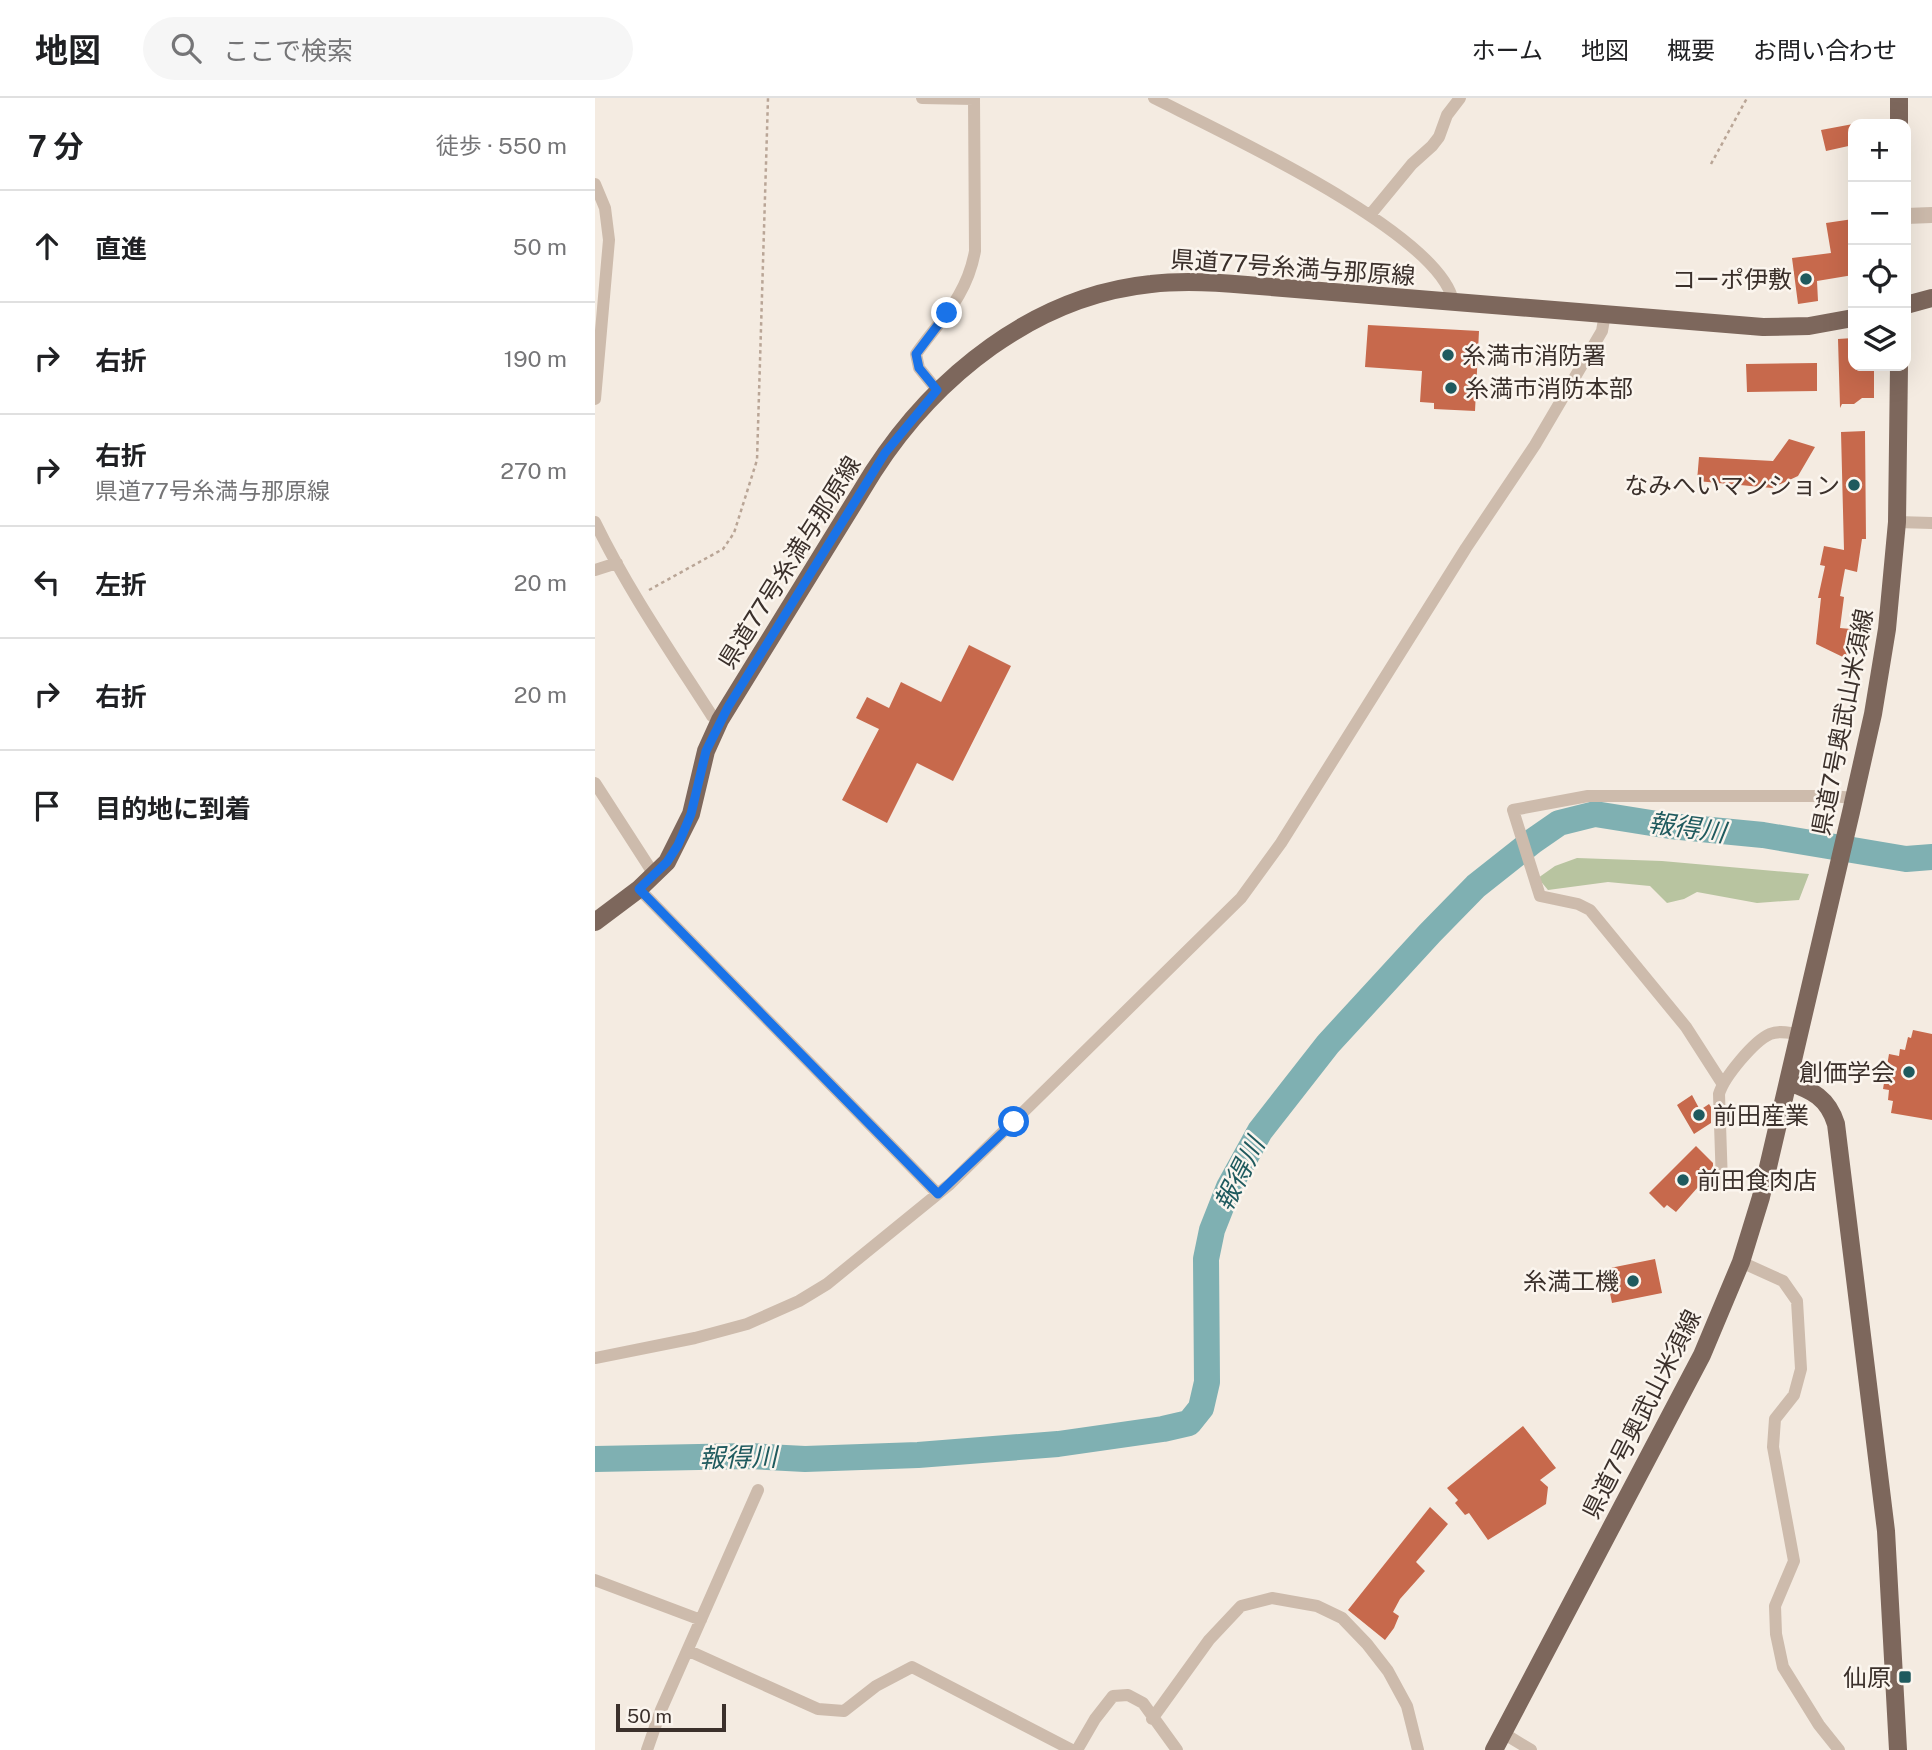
<!DOCTYPE html>
<html lang="ja">
<head>
<meta charset="utf-8">
<style>
  body { margin:0; font-family:"Public Sans","Noto Sans JP",sans-serif; background:#f6f6f6; color:#202124 }
  .controls { position:absolute; right:21px; top:21px; display:grid; overflow:hidden; border-radius:14px; box-shadow:0 7px 28px #0002 }
  .controls button { width:63px; height:63px; display:grid; place-items:center; padding:0; border:0; border-bottom:2px solid #e0e0e0; background:#fff; color:#202124; font:35px sans-serif }
  .scale { position:absolute; left:21px; bottom:18px; width:110px; box-sizing:border-box; padding-left:7px; border:4px solid #3b302b; border-top:0; font-size:19px; line-height:24px; white-space:nowrap; color:#3b302b; -webkit-text-stroke:5px #fbf5ee; paint-order:stroke }
  .stop { position:absolute; width:21px; height:21px; margin:-16px; border:5px solid #1a73e8; border-radius:50%; background:#fff }
  .stop.end { background:#1a73e8; border-color:#fff; box-shadow:0 2px 7px #0008 }
  .list { margin:0; padding:0; list-style:none }
  h2 { display:flex; justify-content:space-between; align-items:center; height:91px; margin:0; padding:0 28px; font-size:30px }
  h2 small { font-size:23px; font-weight:400; color:#757577 }
  .list li { display:grid; grid-template-columns:46px 1fr auto; gap:21px; align-items:center; box-sizing:border-box; height:112px; padding:0 28px; border-top:2px solid #e0e0e0 }
  .list b { display:block; font-size:26px; white-space:nowrap }
  .list p { margin:0; font-size:23px; white-space:nowrap; color:#757577 }
  .list em { font-size:23px; font-style:normal; color:#757577 }
  .icon { flex:none; width:38px; height:38px; fill:none; stroke:currentColor; stroke-width:2; stroke-linecap:round; stroke-linejoin:round }
  .map { position:relative; flex:none; width:1337px; height:1652px; overflow:hidden }
  header { display:flex; align-items:center; gap:42px; box-sizing:border-box; height:98px; padding:0 35px; background:#fff; border-bottom:2px solid #e0e0e0 }
  header strong { font-size:33px }
  nav { display:flex; gap:38px; margin-inline-start:auto; font-size:24px }
  .search { width:490px; height:63px; background:#f6f6f6; display:flex; align-items:center; gap:18px; box-sizing:border-box; padding:0 24px; border-radius:38px; color:#757577; font-size:26px }
  main { display:flex }
  aside { flex:1; background:#fff }
  .map>svg:first-child { display:block }
  .green { fill:#b8c4a0 }
  .lines { fill:none; stroke-linecap:round; stroke-linejoin:round }
  .river { stroke:#7fb0b2; stroke-width:26 }
  .building { fill:#c7694c }
  .path { stroke:#b9a596; stroke-width:2.5; stroke-dasharray:3.5 3.5; stroke-linecap:butt }
  .minor { stroke:#cdbbac; stroke-width:12 }
  .tertiary { stroke:#cdbbac; stroke-width:16 }
  .primary { stroke:#7d675c; stroke-width:18 }
  .route { stroke:#1a73e8; stroke-width:9 }
  .poi-dot { fill:#1f5a5e; stroke:#fbf5ee; stroke-width:2.5 }
  .labels { text-anchor:middle; dominant-baseline:central; stroke-width:5; stroke-linejoin:round; paint-order:stroke }
  .street-label { font-size:24px; fill:#3b302b; stroke:#fbf5ee }
  .poi-label { font-size:24px; fill:#3b302b; stroke:#fbf5ee; text-anchor:end }
  .water-label { font-size:26px; font-style:italic; fill:#1f5a5e; stroke:#fbf5ee }
</style>
</head>
<body>
<header>
<strong>地図</strong>
<div class="search"><svg class="icon" aria-label="search" viewBox="0 0 24 24"><circle cx="10" cy="10" r="6"/><path d="M15 15l6 6"/></svg>ここで検索</div>
<nav><a>ホーム</a><a>地図</a><a>概要</a><a>お問い合わせ</a></nav>
</header>
<main>
<aside>
<h2>7 分<small>徒歩 · 550 m</small></h2>
<ul class="list">
<li><svg class="icon" aria-label="ahead" viewBox="0 0 24 24"><path d="M12 20V5M6 11l6-6 6 6"/></svg><div><b>直進</b></div><em>50 m</em></li>
<li><svg class="icon" aria-label="right" viewBox="0 0 24 24"><path d="M7 20v-9h11M14 6l5 5-5 5"/></svg><div><b>右折</b></div><em>190 m</em></li>
<li><svg class="icon" aria-label="right" viewBox="0 0 24 24"><path d="M7 20v-9h11M14 6l5 5-5 5"/></svg><div><b>右折</b><p>県道77号糸満与那原線</p></div><em>270 m</em></li>
<li><svg class="icon" aria-label="left" viewBox="0 0 24 24"><path d="M17 20v-9H6M10 6l-5 5 5 5"/></svg><div><b>左折</b></div><em>20 m</em></li>
<li><svg class="icon" aria-label="right" viewBox="0 0 24 24"><path d="M7 20v-9h11M14 6l5 5-5 5"/></svg><div><b>右折</b></div><em>20 m</em></li>
<li><svg class="icon" aria-label="arrive" viewBox="0 0 24 24"><path d="M6 21V4h12l-3 4 3 4H6"/></svg><div><b>目的地に到着</b></div></li>
</ul>
</aside>
<div class="map">
<svg width="1337" height="1652" viewBox="0 0 1337 1652">
  <rect width="100%" height="100%" fill="#f4ebe1"/>
  <path class="green" d="M 982,760 L 1067,763 L 1214,776 L 1204,802 L 1162,805 L 1102,794 L 1089,801 L 1072,805 L 1055,788 L 1013,784 L 953,792 L 943,780 L 960,768 Z"/>
  <g class="lines">
    <path class="river" d="M 0,1361 L 155,1358 L 210,1361 L 323,1357 L 463,1346 L 568,1331 L 594,1325 L 606,1310 L 612,1284 L 611,1161 L 617,1132 L 634,1089 L 665,1033 L 733,946 L 835,835 L 881,788 L 938,743 L 964,725 L 1000,716 L 1075,728 L 1168,737 L 1311,761 L 1337,759"/>
  </g>
  <path class="building" d="M 1258,26 L 1258,47 L 1231,53 L 1226,32 Z
    M 1258,121 L 1258,177 L 1222,183 L 1223,203 L 1203,206 L 1197,160 L 1236,155 L 1231,125 Z
    M 773,227 L 884,233 L 880,313 L 839,311 L 839,305 L 825,304 L 827,273 L 770,269 Z
    M 1258,240 L 1258,268 L 1279,268 L 1279,300 L 1267,300 L 1259,306 L 1247,306 L 1245,310 L 1243,241 Z
    M 1222,265 L 1222,293 L 1152,294 L 1151,266 Z
    M 1270,333 L 1271,441 L 1267,441 L 1262,474 L 1250,471 L 1245,498 L 1249,499 L 1245,530 L 1256,531 L 1252,561 L 1221,546 L 1226,500 L 1223,500 L 1230,468 L 1225,467 L 1229,448 L 1249,452 L 1246,334 Z
    M 1194,341 L 1220,349 L 1203,378 L 1177,390 L 1102,383 L 1104,359 L 1178,363 Z
    M 374,547 L 416,568 L 358,683 L 322,665 L 292,725 L 247,702 L 284,631 L 261,620 L 272,599 L 294,610 L 306,584 L 346,604 Z
    M 1318,932 L 1337,936 L 1337,1022 L 1296,1015 L 1298,1003 L 1293,1002 L 1294,992 L 1288,991 L 1294,956 L 1304,958 L 1305,951 L 1310,952 L 1313,939 L 1316,940 Z
    M 1097,997 L 1105,1012 L 1114,1006 L 1116,1009 L 1116,1025 L 1099,1036 L 1082,1007 Z
    M 1101,1048 L 1118,1065 L 1118,1072 L 1081,1114 L 1072,1107 L 1069,1110 L 1054,1095 Z
    M 1060,1161 L 1067,1195 L 1017,1205 L 1010,1171 Z
    M 928,1328 L 961,1370 L 945,1382 L 953,1389 L 951,1406 L 893,1442 L 874,1415 L 870,1417 L 860,1405 L 863,1402 L 852,1390 Z
    M 835,1409 L 853,1426 L 821,1464 L 830,1473 L 805,1501 L 798,1514 L 804,1518 L 799,1530 L 790,1542 L 753,1512 Z"/>
  <g class="lines">
    <path class="path" d="M 1116,66 L 1152,0
      M 54,492 L 128,451 L 139,435 L 162,362 L 173,0"/>
    <path class="minor" d="M 327,0 L 379,1
      M 559,0 C 624,33 844,134 858,203
      M 0,86 L 10,110 L 14,142 L 0,301
      M 775,117 L 817,66 L 837,48 L 844,39 L 852,17 L 865,0
      M 342,292 L 324,270 L 321,256 C 346,221 372,198 380,153 L 379,0
      M 0,424 C 33,492 76,554 117,618 L 125,622
      M 1302,424 L 1337,425
      M 0,472 L 22,465
      M 0,685 L 60,778
      M 44,791 L 343,1096
      M 1127,985 L 1091,929 L 995,812 L 983,806 L 945,798 L 918,712 L 993,698 L 1236,698 L 1259,700
      M 1127,1086 L 1124,996 C 1129,979 1159,943 1175,936 C 1184,932 1194,935 1204,936
      M 1146,1164 L 1188,1183 L 1202,1203 L 1206,1271 L 1199,1297 L 1180,1321 L 1178,1349 L 1199,1463 L 1180,1508 L 1181,1536 L 1188,1569 L 1224,1627 L 1244,1652
      M 0,1260 L 100,1240 L 152,1226 L 204,1203 L 232,1186 L 355,1086 L 646,800 L 686,745 L 871,450 L 940,347 L 1007,233 L 1010,216
      M 0,1482 L 106,1522
      M 94,1553 L 223,1611 L 249,1613 L 281,1588 L 317,1569 L 477,1652
      M 557,1621 L 614,1542 L 646,1508 L 677,1500 L 722,1508 L 747,1520 L 772,1546 L 793,1573 L 812,1608 L 823,1652
      M 908,1635 L 936,1652
      M 52,1652 L 66,1612 L 163,1392
      M 482,1652 L 500,1621 L 518,1598 L 533,1597 L 548,1605 L 582,1652"/>
    <path class="tertiary" d="M 1311,118 L 1337,117"/>
    <path class="primary" d="M 1304,0 L 1304,26
      M 1311,207 L 1337,200
      M 0,824 L 44,791 L 72,764 L 96,716 L 111,653 L 125,622 L 278,374 C 340,278 439,198 556,186 C 588,182 620,184 652,187 L 1168,229 L 1214,228 L 1258,220
      M 1193,984 C 1217,992 1233,1000 1241,1026 L 1291,1433 L 1303,1652
      M 899,1652 L 1107,1257 L 1146,1164 L 1166,1099 L 1256,714 L 1278,616 L 1292,531 L 1302,424 L 1304,268"/>
  </g>
  <g class="lines">
    <path class="route" d="M 352,215 L 321,256 L 324,270 L 342,292 L 290,355 L 133,609 L 111,653 L 96,716 L 83,747 L 72,764 L 44,791 L 343,1096 L 419,1024"/>
  </g>
  <g class="poi-dot">
    <circle cx="1211" cy="181" r="7"/>
    <circle cx="853" cy="257" r="7"/>
    <circle cx="856" cy="290" r="7"/>
    <circle cx="1259" cy="387" r="7"/>
    <circle cx="1314" cy="974" r="7"/>
    <circle cx="1104" cy="1017" r="7"/>
    <circle cx="1088" cy="1082" r="7"/>
    <circle cx="1038" cy="1183" r="7"/>
    <rect x="1303" y="1572" width="14" height="14" rx="3.5"/>
  </g>
  <g class="labels">
    <g class="street-label">
      <text transform="translate(698 169) rotate(4)">県道77号糸満与那原線</text>
      <text transform="translate(194 464) rotate(-58)">県道77号糸満与那原線</text>
      <text transform="translate(1247 624) rotate(-79)">県道7号奥武山米須線</text>
      <text transform="translate(1046 1316) rotate(-63)">県道7号奥武山米須線</text>
    </g>
    <g class="poi-label">
      <text x="1197" y="181">コーポ伊敷</text>
      <text x="867" y="257" text-anchor="start">糸満市消防署</text>
      <text x="870" y="290" text-anchor="start">糸満市消防本部</text>
      <text x="1245" y="387">なみへいマンション</text>
      <text x="1300" y="974">創価学会</text>
      <text x="1118" y="1017" text-anchor="start">前田産業</text>
      <text x="1102" y="1082" text-anchor="start">前田食肉店</text>
      <text x="1024" y="1183">糸満工機</text>
      <text x="1296" y="1579">仙原</text>
    </g>
    <g class="water-label">
      <text transform="translate(1092 729) rotate(8)">報得川</text>
      <text transform="translate(644 1076) rotate(-63)">報得川</text>
      <text transform="translate(143 1359) rotate(-1)">報得川</text>
    </g>
  </g>
</svg>
<div class="controls">
<button>+</button>
<button>−</button>
<button><svg class="icon" aria-label="locate" viewBox="0 0 24 24"><circle cx="12" cy="12" r="6"/><path d="M12 2v4M12 18v4M2 12h4M18 12h4"/></svg></button>
<button><svg class="icon" aria-label="layers" viewBox="0 0 24 24"><path d="M12 4l9 5-9 5-9-5zM3 14l9 5 9-5"/></svg></button>
</div>
<div class="scale">50 m</div>
<div class="stop" style="left:419px;top:1024px"></div>
<div class="stop end" style="left:352px;top:215px"></div>
</div>
</main>
</body>
</html>
